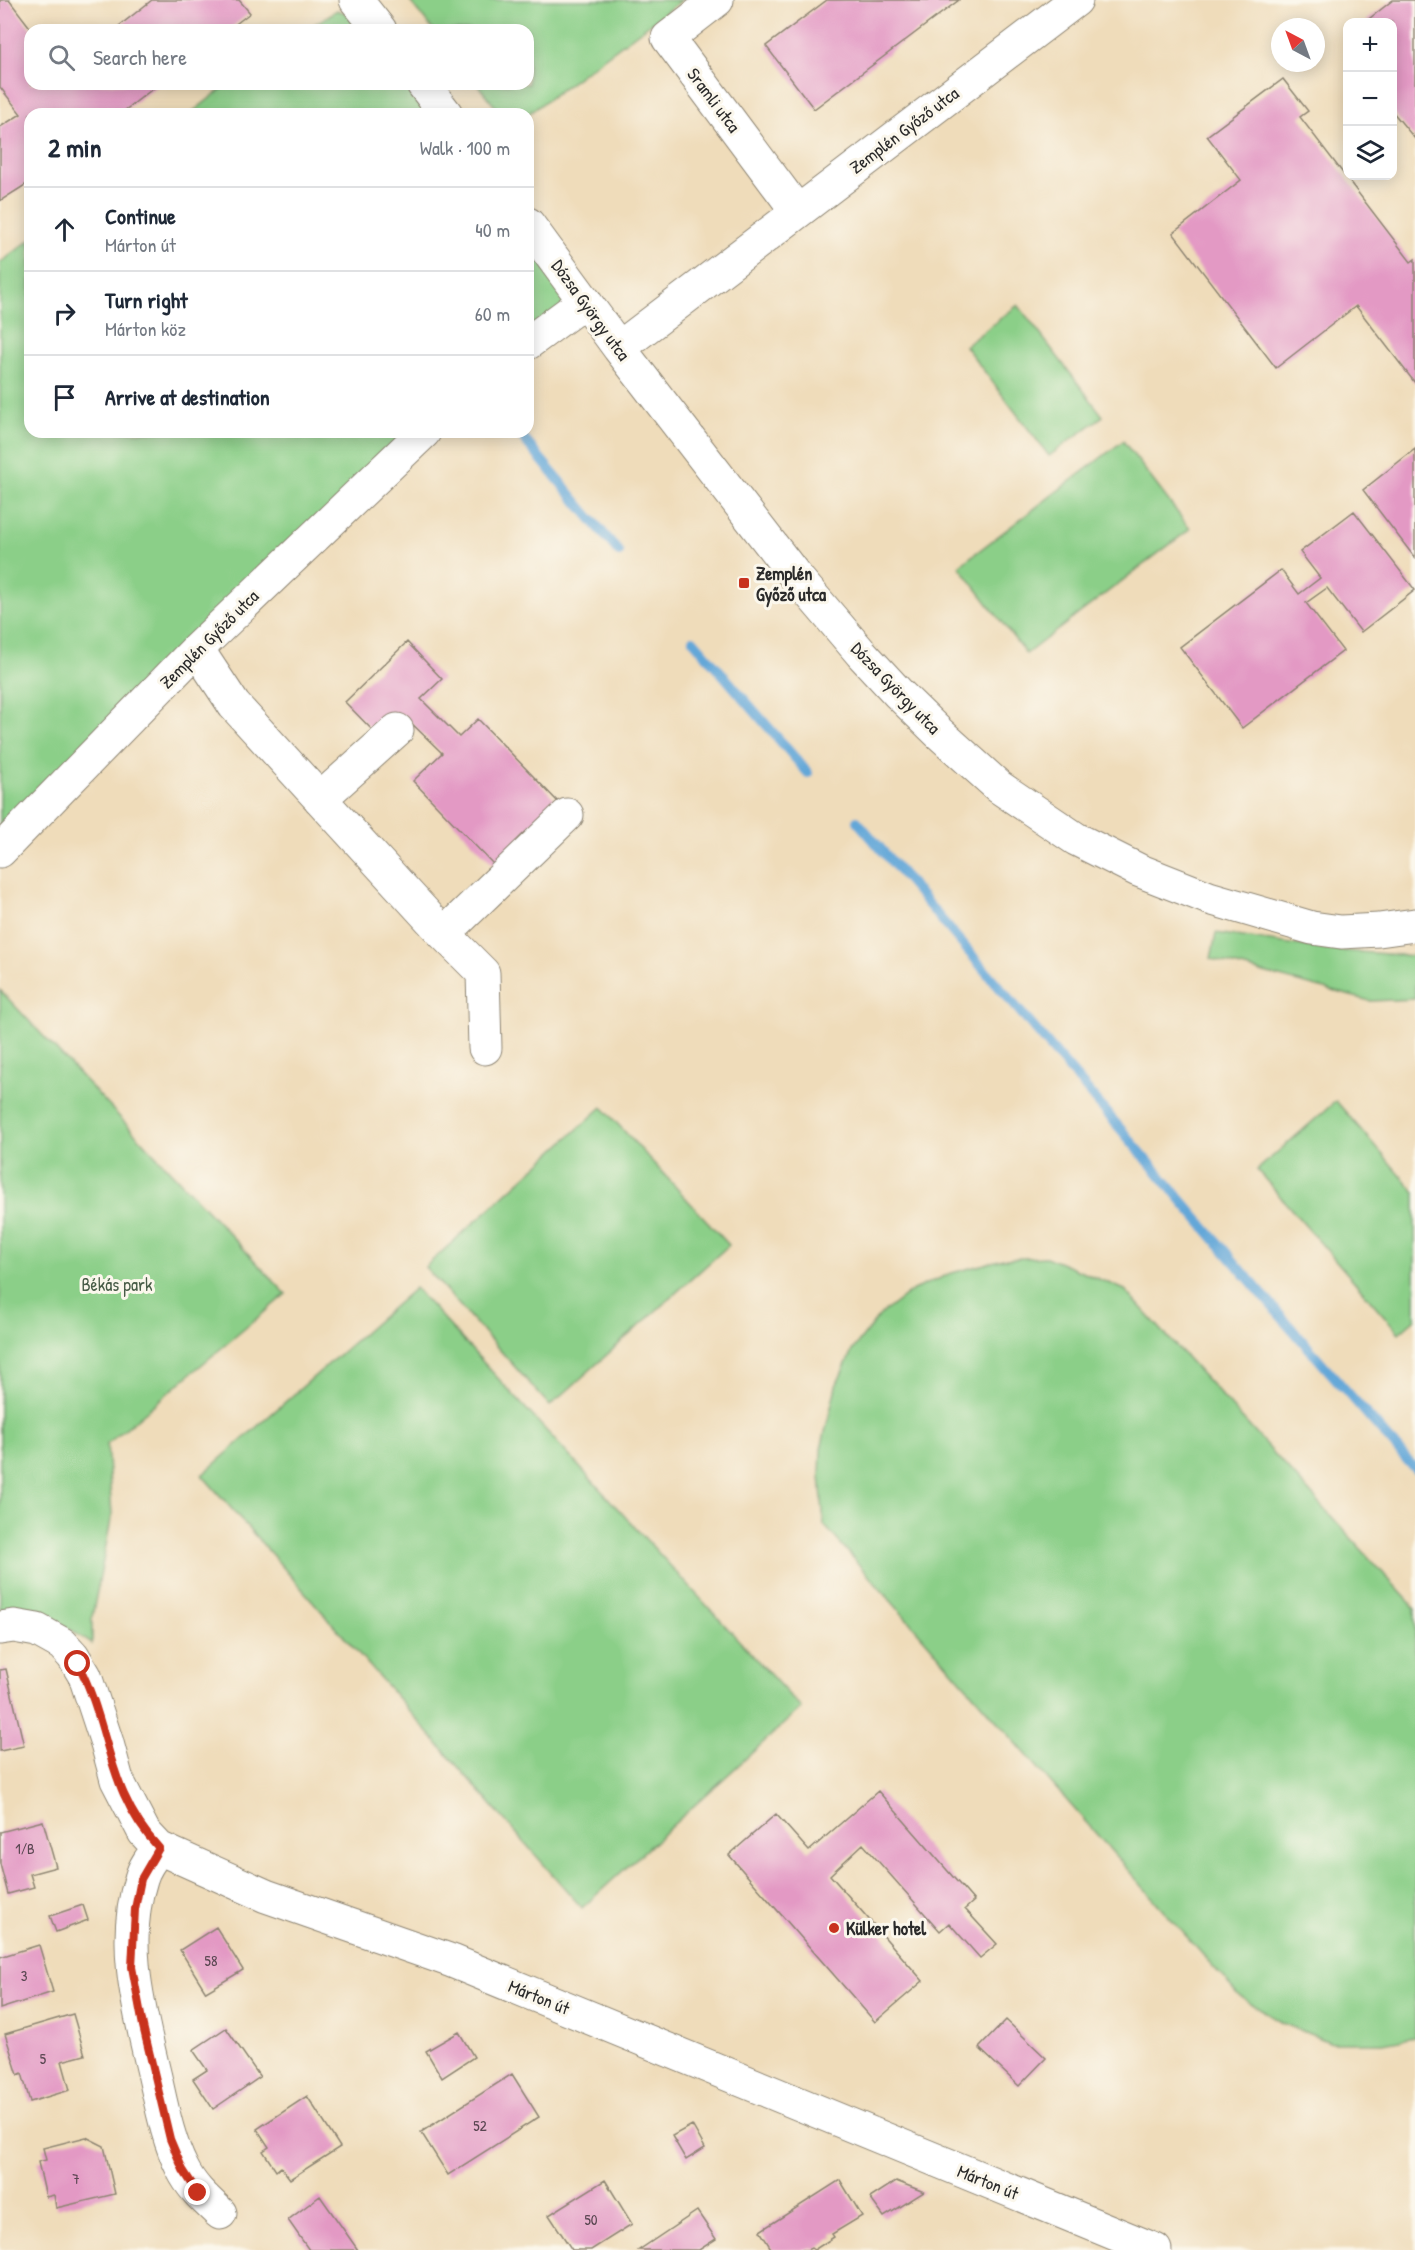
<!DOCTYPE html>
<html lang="en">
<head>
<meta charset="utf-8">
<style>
  body { margin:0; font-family:"Patrick Hand",sans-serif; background:#f2f2f3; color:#1f2937 }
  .controls { position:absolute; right:18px; top:18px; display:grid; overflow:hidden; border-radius:12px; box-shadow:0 3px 15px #0003 }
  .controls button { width:54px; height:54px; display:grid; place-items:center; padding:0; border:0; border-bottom:2px solid #e0e1e3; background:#fff; color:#1f2937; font:30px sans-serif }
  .compass { position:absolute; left:1271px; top:18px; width:54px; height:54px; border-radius:50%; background:#fff; box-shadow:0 3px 15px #0003; rotate:319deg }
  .stop { position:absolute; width:18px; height:18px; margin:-14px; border:4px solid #c8321e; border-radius:50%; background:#fff }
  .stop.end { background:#c8321e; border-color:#fff; box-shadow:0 2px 6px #0008 }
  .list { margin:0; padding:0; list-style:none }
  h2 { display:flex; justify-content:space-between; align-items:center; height:78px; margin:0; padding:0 24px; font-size:26px }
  h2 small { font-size:20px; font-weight:400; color:#747a83 }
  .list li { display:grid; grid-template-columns:39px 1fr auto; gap:18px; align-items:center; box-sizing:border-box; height:84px; padding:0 24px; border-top:2px solid #e0e1e3 }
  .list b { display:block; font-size:22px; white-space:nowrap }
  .list p { margin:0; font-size:20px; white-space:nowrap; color:#747a83 }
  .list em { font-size:20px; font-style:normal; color:#747a83 }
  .icon { flex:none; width:33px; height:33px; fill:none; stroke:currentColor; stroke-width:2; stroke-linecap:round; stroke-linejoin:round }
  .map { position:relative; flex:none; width:1415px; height:2250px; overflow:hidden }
  .search { position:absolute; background:#fff; box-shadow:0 3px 15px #0003; left:24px; top:24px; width:510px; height:66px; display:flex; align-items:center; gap:15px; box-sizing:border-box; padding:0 21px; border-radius:18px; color:#747a83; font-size:22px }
  .panel { position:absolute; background:#fff; box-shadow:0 3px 15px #0003; left:24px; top:108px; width:510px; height:330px; border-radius:18px }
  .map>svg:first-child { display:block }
  .green { fill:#8bcf88; stroke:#5b7d5a; stroke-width:1.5 }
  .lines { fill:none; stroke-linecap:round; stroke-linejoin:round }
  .stream { stroke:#63a7d8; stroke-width:10 }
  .building { fill:#e399c4 }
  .minor-casing { stroke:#8d8472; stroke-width:35 }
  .minor { stroke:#fff; stroke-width:33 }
  .route { stroke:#c8321e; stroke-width:8 }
  .poi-dot { fill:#c8321e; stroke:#fbf7ec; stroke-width:2 }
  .labels { text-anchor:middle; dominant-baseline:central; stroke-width:6; stroke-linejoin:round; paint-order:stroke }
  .number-label { font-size:15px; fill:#594651 }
  .street-label { font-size:18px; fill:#2b2b2b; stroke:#fbf7ec }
  .poi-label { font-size:18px; font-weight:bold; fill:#2b2b2b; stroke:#fbf7ec; text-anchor:start }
  .park-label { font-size:18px; fill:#485c47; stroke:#fbf7ec }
</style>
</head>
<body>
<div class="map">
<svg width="1415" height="2250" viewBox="0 0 1415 2250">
  <rect width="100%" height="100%" fill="#fbf7ec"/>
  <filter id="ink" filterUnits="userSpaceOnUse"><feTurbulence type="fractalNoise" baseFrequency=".0167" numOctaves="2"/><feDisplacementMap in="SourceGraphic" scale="12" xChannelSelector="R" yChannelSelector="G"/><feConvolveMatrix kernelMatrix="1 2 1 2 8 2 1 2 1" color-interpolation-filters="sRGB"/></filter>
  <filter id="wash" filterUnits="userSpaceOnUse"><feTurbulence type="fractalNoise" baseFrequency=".008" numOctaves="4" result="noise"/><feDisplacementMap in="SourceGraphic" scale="24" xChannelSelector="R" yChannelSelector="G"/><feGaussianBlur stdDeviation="1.35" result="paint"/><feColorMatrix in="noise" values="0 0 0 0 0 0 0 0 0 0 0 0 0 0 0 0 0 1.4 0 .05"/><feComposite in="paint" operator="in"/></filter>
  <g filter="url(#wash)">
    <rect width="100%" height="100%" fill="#efdcba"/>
    <path class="green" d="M 409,0 L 682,0 L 528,114 L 501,114 L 477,84 L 528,84 L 528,30 L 433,30 Z
      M 337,10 L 378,25 L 382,30 L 306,30 Z
      M 228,84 L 422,84 L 444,114 L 190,114 Z
      M 528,227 L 583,300 L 528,341 Z
      M 30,240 L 30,432 L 422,432 L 0,850 L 0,263 Z
      M 1018,305 L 1103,416 L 1049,456 L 965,346 Z
      M 1123,441 L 1190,529 L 1026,654 L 959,566 Z
      M 1216,933 L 1332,950 L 1415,956 L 1415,999 L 1370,1001 L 1211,959 Z
      M 0,990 L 286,1294 L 107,1444 L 112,1515 L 92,1617 L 92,1644 L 40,1609 L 0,1609 Z
      M 1336,1101 L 1415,1192 L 1415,1319 L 1399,1333 L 1257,1170 Z
      M 602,1107 L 729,1245 L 550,1406 L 425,1267 Z
      M 1046,1257 L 1125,1290 L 1415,1608 L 1415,2037 L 1383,2043 L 1332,2043 L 1282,2023 L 1240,1997 L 824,1525 L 820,1475 L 821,1449 L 836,1386 L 852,1351 L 879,1316 L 913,1290 L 952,1273 L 1003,1259 Z
      M 415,1288 L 801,1708 L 582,1908 L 202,1475 Z"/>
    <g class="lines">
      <path class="stream" d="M 518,432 L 619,552
        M 693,640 L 808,773
        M 857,821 L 1278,1313 L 1415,1469"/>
    </g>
    <g id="blocks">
      <path class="building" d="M 0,0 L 9,0 L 32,30 L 30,30 L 30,84 L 159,84 L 120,114 L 30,114 L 30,182 L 0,201 L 0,127 L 21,114 L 0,87 Z
        M 152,0 L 239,0 L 250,13 L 228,30 L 114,30 Z
        M 827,0 L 959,0 L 814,109 L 766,46 Z
        M 1393,0 L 1415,0 L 1415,139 L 1392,111 L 1392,22 L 1365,22 Z
        M 1283,79 L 1308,111 L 1300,117 L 1411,262 L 1415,259 L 1415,383 L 1356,306 L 1276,368 L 1173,233 L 1241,180 L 1207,136 Z
        M 1415,449 L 1415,558 L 1363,490 Z
        M 1354,511 L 1415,590 L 1361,632 L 1327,588 L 1306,603 L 1343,651 L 1242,728 L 1180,647 L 1281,570 L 1299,594 L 1320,578 L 1300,552 Z
        M 407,642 L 442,679 L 421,699 L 459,737 L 478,719 L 559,803 L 494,865 L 413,781 L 442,753 L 404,716 L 380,738 L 345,702 Z
        M 6,1669 L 24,1746 L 0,1751 L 0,1670 Z
        M 878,1791 L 974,1901 L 965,1909 L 997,1944 L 980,1958 L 949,1923 L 940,1931 L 863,1844 L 830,1875 L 923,1981 L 875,2022 L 729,1855 L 776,1814 L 809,1851 Z
        M 43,1821 L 56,1867 L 30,1874 L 34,1887 L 8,1894 L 0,1864 L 0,1832 Z
        M 83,1905 L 88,1920 L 56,1932 L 50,1916 Z
        M 216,1927 L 243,1970 L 206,1992 L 180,1950 Z
        M 39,1945 L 53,1992 L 0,2009 L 0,1957 Z
        M 73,2014 L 85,2055 L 62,2061 L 70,2090 L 30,2102 L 22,2073 L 18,2075 L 5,2034 Z
        M 1006,2020 L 1046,2058 L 1019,2086 L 979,2048 Z
        M 226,2028 L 260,2077 L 213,2109 L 193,2079 L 207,2070 L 193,2050 Z
        M 459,2032 L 474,2057 L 442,2078 L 426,2051 Z
        M 512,2074 L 539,2117 L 448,2175 L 421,2132 Z
        M 307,2096 L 340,2147 L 290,2179 L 281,2167 L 276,2171 L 263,2151 L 269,2147 L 257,2129 Z
        M 692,2125 L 705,2148 L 686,2160 L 672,2136 Z
        M 86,2137 L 104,2146 L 115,2194 L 56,2208 L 54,2195 L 46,2197 L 38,2162 L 46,2160 L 43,2148 Z
        M 605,2180 L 632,2224 L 591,2250 L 572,2250 L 549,2215 Z
        M 840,2180 L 862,2216 L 832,2234 L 834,2237 L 814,2250 L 811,2248 L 807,2250 L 772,2250 L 760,2231 Z
        M 896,2181 L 924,2192 L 884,2217 L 870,2198 Z
        M 320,2196 L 358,2250 L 309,2250 L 288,2220 Z
        M 697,2211 L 716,2239 L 699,2250 L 639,2250 Z"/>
    </g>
  </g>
  <g filter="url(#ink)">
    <use href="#blocks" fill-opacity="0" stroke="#8d8472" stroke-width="1.5"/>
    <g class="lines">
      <g class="minor-casing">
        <path id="minor" d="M 356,0 L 380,30
          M 717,0 L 668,38 L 797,211
          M 423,84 L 446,114
          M 528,224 L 619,348 L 797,578 L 861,653 L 899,694 L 938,732 L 999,787 L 1076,839 L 1138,870 L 1209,898 L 1312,928 L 1341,932 L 1379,930 L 1415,925
          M 528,343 L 585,301
          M 619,348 L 1076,0
          M 197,649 L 234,705 L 444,934 L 483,973 L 485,1048
          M 320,799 L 397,730
          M 0,851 L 197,649 L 424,432
          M 444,934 L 567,815
          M 0,1628 L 14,1626 L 37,1630 L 62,1644 L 73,1656 L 85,1676 L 107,1743 L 117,1780 L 144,1832 L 159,1848 L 266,1896 L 452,1961 L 1155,2250
          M 159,1848 C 152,1857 144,1867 141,1879 C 120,1944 140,2013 155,2077 C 162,2108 168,2140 182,2168 C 191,2187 206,2200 220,2213"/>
      </g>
      <use href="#minor" class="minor"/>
    </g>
  </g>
  <g class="lines" filter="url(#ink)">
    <path class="route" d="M 78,1664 C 111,1727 106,1792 159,1848 L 141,1879 L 135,1909 L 132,1967 L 143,2026 L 170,2139 L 183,2170 L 198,2193"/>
  </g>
  <g class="poi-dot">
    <rect x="738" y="577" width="12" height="12" rx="3"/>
    <circle cx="834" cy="1928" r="6"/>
  </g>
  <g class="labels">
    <g class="number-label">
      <text x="25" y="1848">1/B</text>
      <text x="211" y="1960">58</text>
      <text x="24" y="1975">3</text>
      <text x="43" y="2058">5</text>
      <text x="480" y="2125">52</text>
      <text x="76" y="2178">7</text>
      <text x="591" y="2219">50</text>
    </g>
    <g class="street-label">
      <text transform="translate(714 100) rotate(53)">Sramli utca</text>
      <text transform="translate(904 130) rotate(-37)">Zemplén Győző utca</text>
      <text transform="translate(591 310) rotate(54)">Dózsa György utca</text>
      <text transform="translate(209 639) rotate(-45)">Zemplén Győző utca</text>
      <text transform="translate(896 688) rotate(46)">Dózsa György utca</text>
      <text transform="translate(539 1997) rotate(22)">Márton út</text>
      <text transform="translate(988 2182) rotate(22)">Márton út</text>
    </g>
    <g class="poi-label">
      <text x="756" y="573">Zemplén<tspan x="756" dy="21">Győző utca</tspan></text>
      <text x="846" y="1928">Külker hotel</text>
    </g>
    <g class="park-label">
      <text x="117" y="1284">Békás park</text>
    </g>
  </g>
</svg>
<div class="controls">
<button>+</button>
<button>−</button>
<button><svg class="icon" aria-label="layers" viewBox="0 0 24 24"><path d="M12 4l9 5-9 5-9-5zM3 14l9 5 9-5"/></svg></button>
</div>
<svg class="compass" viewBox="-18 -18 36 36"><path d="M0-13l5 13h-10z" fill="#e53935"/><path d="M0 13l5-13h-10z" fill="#747a83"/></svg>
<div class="stop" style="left:78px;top:1664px"></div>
<div class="stop end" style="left:198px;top:2193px"></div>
<div class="search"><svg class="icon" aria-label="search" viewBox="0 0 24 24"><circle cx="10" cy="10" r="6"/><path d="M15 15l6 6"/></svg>Search here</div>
<section class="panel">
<h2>2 min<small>Walk · 100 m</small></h2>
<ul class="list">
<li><svg class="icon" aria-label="ahead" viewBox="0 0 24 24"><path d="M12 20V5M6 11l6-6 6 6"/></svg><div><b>Continue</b><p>Márton út</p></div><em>40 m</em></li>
<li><svg class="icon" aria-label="right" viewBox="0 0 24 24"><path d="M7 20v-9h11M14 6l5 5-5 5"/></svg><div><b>Turn right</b><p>Márton köz</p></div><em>60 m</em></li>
<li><svg class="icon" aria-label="arrive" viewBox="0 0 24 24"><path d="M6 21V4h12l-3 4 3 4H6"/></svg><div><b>Arrive at destination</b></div></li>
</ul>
</section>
</div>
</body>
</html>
